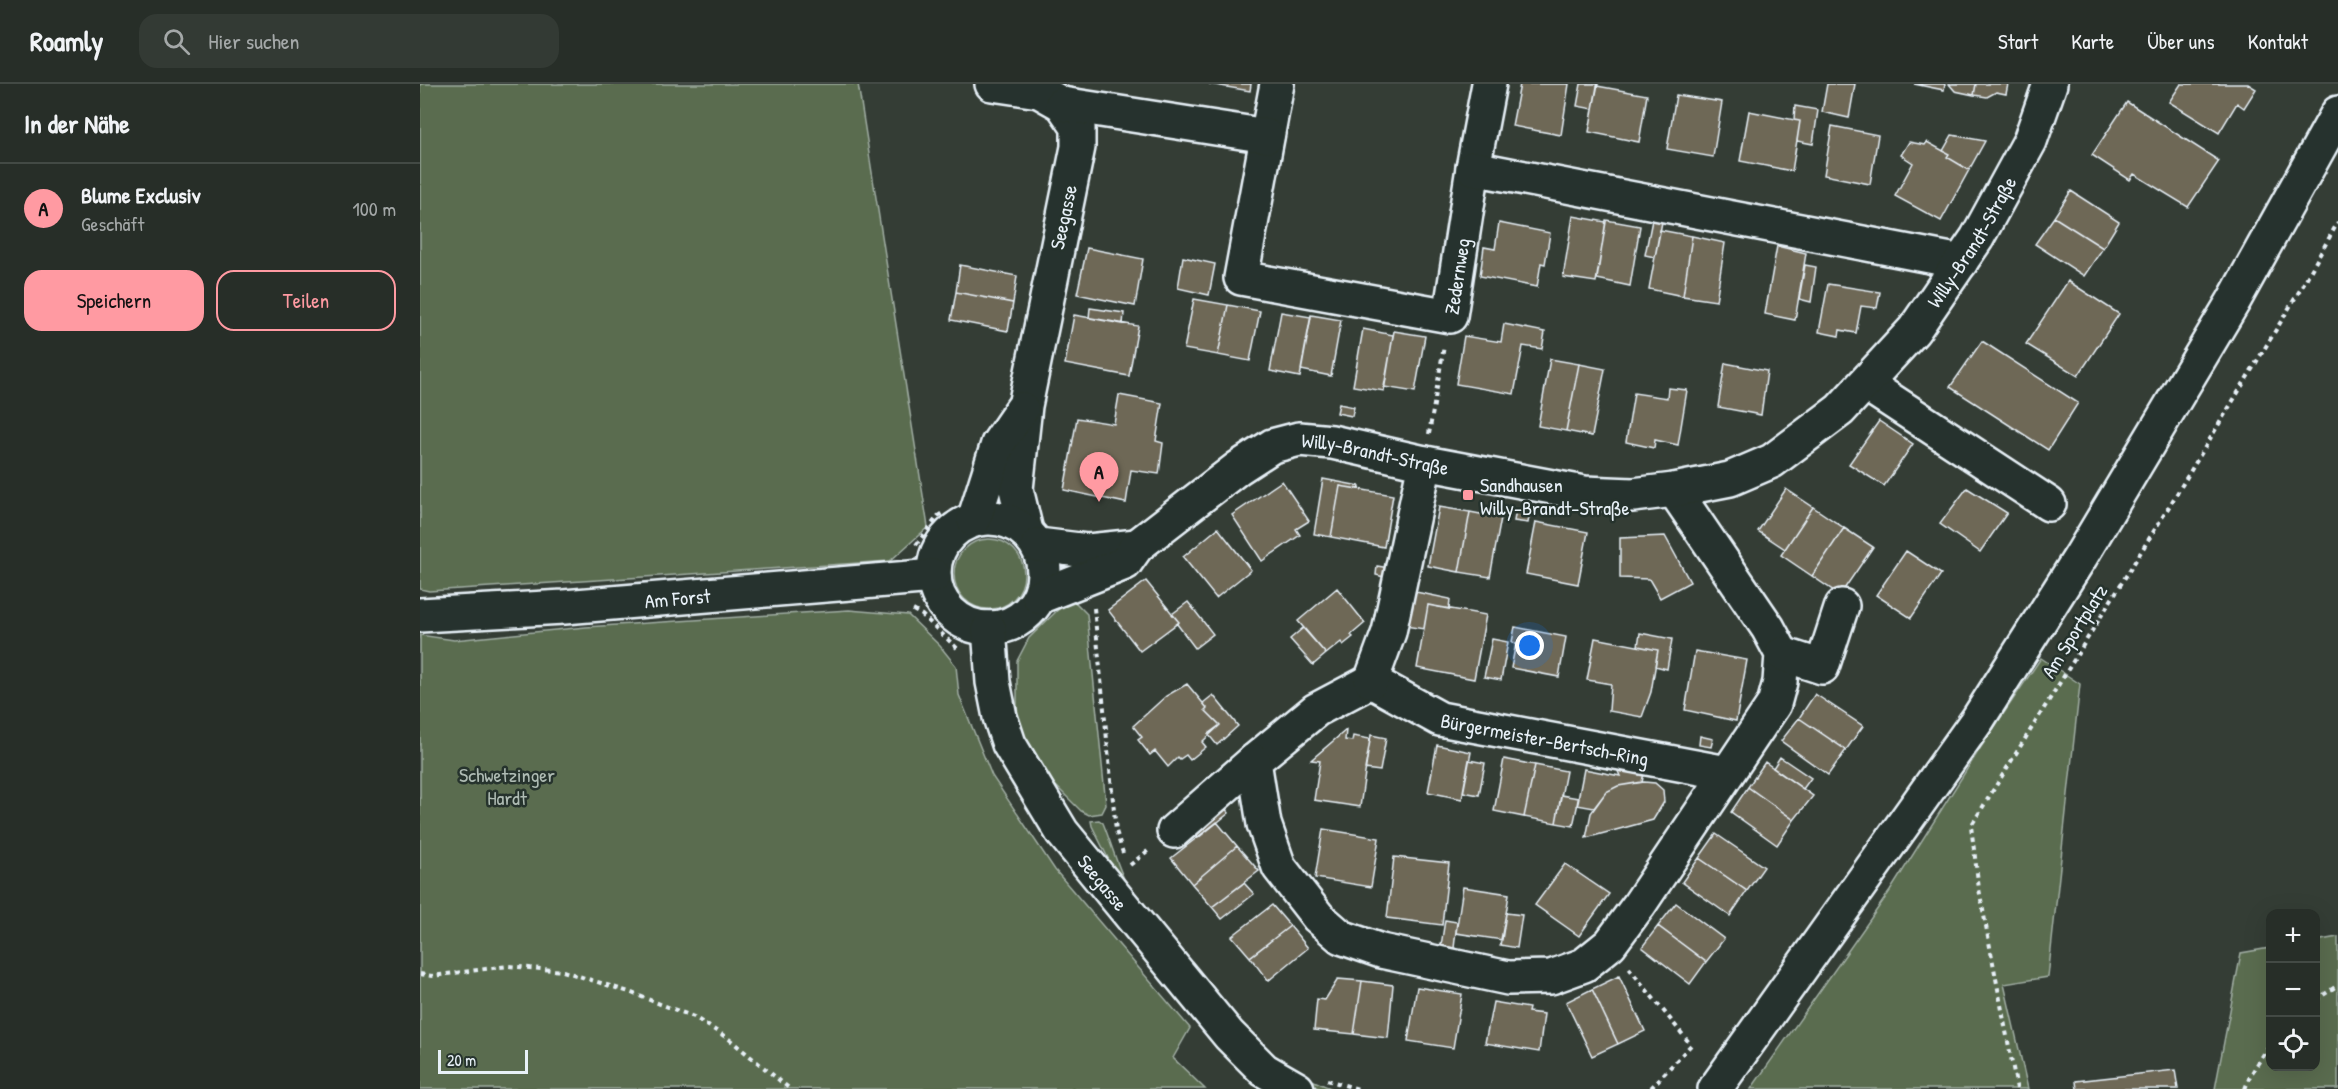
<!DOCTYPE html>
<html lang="de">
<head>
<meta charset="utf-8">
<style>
  body { margin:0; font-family:"Patrick Hand",sans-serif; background:#333a34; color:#f1f3f6 }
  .controls { position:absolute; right:18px; bottom:18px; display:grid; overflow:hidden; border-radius:12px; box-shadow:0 6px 24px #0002 }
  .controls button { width:54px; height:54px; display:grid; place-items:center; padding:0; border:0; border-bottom:2px solid #434a45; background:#272e28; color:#f1f3f6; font:30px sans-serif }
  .scale { position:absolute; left:18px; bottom:15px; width:90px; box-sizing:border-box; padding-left:6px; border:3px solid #e8f1f8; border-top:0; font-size:16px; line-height:21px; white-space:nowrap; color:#e8f1f8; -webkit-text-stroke:4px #26332d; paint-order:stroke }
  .you { position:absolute; left:1110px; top:562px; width:21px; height:21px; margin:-15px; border:4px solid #fff; border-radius:50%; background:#1a73e8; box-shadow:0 0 0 9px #1a73e833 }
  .badge { display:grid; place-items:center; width:39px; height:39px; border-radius:50%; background:#ff9aa2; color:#111; font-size:20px; font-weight:700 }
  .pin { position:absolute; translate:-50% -50px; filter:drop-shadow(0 2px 3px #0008) }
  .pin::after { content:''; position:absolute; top:32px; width:21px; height:18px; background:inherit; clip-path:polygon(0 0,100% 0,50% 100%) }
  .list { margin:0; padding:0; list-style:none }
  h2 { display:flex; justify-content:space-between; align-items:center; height:78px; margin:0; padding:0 24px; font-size:26px }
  h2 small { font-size:20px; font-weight:400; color:#a4a8a8 }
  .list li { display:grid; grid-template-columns:39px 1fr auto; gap:18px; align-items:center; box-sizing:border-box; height:90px; padding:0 24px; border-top:2px solid #434a45 }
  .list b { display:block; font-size:22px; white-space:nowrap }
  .list p { margin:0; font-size:20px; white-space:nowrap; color:#a4a8a8 }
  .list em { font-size:20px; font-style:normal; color:#a4a8a8 }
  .actions { display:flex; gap:12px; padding:18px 24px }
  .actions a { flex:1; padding:14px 0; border:2px solid #ff9aa2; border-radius:18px; text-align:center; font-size:21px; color:#ff9aa2 }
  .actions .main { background:#ff9aa2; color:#111 }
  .icon { flex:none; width:33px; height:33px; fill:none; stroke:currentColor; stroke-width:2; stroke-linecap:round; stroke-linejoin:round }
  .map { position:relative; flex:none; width:1918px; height:1005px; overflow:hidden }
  header { display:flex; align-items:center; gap:36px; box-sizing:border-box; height:84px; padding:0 30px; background:#272e28; border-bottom:2px solid #434a45 }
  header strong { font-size:28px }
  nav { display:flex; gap:33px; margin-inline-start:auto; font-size:21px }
  .search { width:420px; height:54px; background:#333a34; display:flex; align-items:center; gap:15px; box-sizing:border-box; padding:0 21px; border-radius:18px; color:#a4a8a8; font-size:22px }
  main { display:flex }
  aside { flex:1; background:#272e28 }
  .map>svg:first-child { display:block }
  .green { fill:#5a6c4f; stroke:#a1aea4; stroke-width:1.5 }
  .building { fill:#6e6757; stroke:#e8f1f8; stroke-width:1.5 }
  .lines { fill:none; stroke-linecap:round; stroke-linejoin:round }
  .minor-casing { stroke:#e8f1f8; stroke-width:38 }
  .major-casing { stroke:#e8f1f8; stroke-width:38 }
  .path { stroke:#e8f1f8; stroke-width:4; stroke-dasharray:4.5 4.5; stroke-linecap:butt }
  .minor { stroke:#26332d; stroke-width:33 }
  .major { stroke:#26332d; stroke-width:33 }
  .poi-dot { fill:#ff9aa2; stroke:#26332d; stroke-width:2 }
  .labels { text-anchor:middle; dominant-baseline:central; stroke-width:5; stroke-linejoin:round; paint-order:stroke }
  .street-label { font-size:20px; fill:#e8f1f8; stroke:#26332d }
  .poi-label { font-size:20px; fill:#e8f1f8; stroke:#26332d; text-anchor:start }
  .park-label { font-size:20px; fill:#afbcb4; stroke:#26332d }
</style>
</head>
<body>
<header>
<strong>Roamly</strong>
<div class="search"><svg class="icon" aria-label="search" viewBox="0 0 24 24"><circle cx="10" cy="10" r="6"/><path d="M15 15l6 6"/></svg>Hier suchen</div>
<nav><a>Start</a><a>Karte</a><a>Über uns</a><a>Kontakt</a></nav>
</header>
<main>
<aside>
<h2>In der Nähe<small></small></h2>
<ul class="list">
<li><span class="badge">A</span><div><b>Blume Exclusiv</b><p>Geschäft</p></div><em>100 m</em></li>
</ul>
<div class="actions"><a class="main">Speichern</a><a>Teilen</a></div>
</aside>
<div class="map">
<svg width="1918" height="1005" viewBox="0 0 1918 1005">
  <rect width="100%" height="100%" fill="#343d35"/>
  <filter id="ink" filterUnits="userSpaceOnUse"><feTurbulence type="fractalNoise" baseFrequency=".0167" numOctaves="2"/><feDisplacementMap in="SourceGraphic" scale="12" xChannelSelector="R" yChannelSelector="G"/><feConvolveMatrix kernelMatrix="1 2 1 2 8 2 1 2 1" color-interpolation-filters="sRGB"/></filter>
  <g filter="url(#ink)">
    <path class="green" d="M 0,0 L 438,0 L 508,443 L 470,477 L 9,507 L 0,505 Z
      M534 490a35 35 0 1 1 70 0a35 35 0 1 1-70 0Z
      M 648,516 L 656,519 L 667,530 L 686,721 L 682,729 L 669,731 L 661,727 L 618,684 L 599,644 L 597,622 L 597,577 L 609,554 Z
      M 429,526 L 488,531 L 520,562 L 536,582 L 539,611 L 572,692 L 635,786 L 770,944 L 753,974 L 785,1005 L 0,1005 L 0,551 L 34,556 L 166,543 Z
      M 1621,574 L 1660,600 L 1628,893 L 1584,900 L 1608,1005 L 1331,1005 L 1470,807 L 1561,663 Z
      M 679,736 L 683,739 C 692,761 697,783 708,803 C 721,825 741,844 756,864 C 801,919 843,979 913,1005 L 901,1005 L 888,1000 L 832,961 L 706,810 L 672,742 L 671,737 Z
      M 1918,853 L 1918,1005 L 1795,1005 L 1821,869 L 1850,864 L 1850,982 L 1896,982 L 1896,857 Z"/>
    <path class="building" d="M 789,0 L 831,0 L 830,7 Z
      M 1100,0 L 1149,0 L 1141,51 L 1092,42 Z
      M 1161,0 L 1178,0 L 1173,25 L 1157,22 Z
      M 1407,0 L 1435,0 L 1429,34 L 1402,28 Z
      M 1494,0 L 1525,0 L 1524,6 Z
      M 1529,0 L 1556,0 L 1554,11 L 1535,7 Z
      M 1556,0 L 1588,0 L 1586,10 L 1576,8 L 1567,13 L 1554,11 Z
      M 1761,0 L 1828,0 L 1836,5 L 1824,24 L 1817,19 L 1799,49 L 1749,18 Z
      M 1177,2 L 1227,11 L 1219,58 L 1169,48 Z
      M 1256,11 L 1302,18 L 1293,73 L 1247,65 Z
      M 1707,18 L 1799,77 L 1768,123 L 1714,90 L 1710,96 L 1672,71 Z
      M 1375,22 L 1398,26 L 1393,60 L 1377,57 L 1380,37 L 1374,36 Z
      M 1329,27 L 1380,37 L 1372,87 L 1320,77 Z
      M 1412,42 L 1458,51 L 1450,100 L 1404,91 Z
      M 1532,51 L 1565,57 L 1549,86 L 1527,73 L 1529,70 L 1523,67 Z
      M 1489,58 L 1505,61 L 1507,58 L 1529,70 L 1527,73 L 1549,86 L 1521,137 L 1475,112 L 1493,79 L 1481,71 Z
      M 1651,107 L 1699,138 L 1683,164 L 1634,133 Z
      M 1233,131 L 1243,133 L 1235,173 L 1225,171 Z
      M 1153,132 L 1186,138 L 1176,198 L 1143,193 Z
      M 1634,133 L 1683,164 L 1664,192 L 1615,160 Z
      M 1186,136 L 1220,142 L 1210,202 L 1177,195 Z
      M 1079,139 L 1130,149 L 1125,180 L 1121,179 L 1117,203 L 1060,192 L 1064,163 L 1075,165 Z
      M 1240,146 L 1272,152 L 1263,212 L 1229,205 Z
      M 1272,152 L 1305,159 L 1296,217 L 1263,212 Z
      M 1357,162 L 1386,169 L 1375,236 L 1345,230 Z
      M 667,164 L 723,175 L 715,222 L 657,210 Z
      M 763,173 L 795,180 L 789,211 L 758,204 Z
      M 540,181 L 597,192 L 593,219 L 536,208 Z
      M 1385,181 L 1396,183 L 1391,218 L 1379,215 Z
      M 1648,197 L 1699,230 L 1658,292 L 1606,260 Z
      M 1408,200 L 1460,208 L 1457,224 L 1441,222 L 1436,249 L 1420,246 L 1419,252 L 1399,248 Z
      M 536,208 L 593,219 L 588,247 L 531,236 Z
      M 774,215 L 808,221 L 798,271 L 764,265 Z
      M 808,221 L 840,227 L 830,277 L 798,271 Z
      M 670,224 L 704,229 L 703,240 L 669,234 Z
      M 861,228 L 891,233 L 880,293 L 850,287 Z
      M 654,231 L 718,242 L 709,292 L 645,280 Z
      M 891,231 L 921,236 L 911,292 L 881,286 Z
      M 1084,240 L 1125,248 L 1122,265 L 1103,262 L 1094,310 L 1036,300 L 1044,252 L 1081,258 Z
      M 943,245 L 973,251 L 964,307 L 933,302 Z
      M 974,247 L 1005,252 L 995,308 L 964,303 Z
      M 1562,257 L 1658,319 L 1628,366 L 1530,303 Z
      M 1130,275 L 1159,280 L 1146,347 L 1118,342 Z
      M 1305,279 L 1347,287 L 1341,331 L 1298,323 Z
      M 1159,280 L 1185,285 L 1172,352 L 1146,347 Z
      M 1248,304 L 1267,306 L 1258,361 L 1235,356 L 1234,364 L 1206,358 L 1214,309 L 1247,314 Z
      M 699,311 L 742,319 L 736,357 L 743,359 L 739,390 L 711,386 L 706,419 L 644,406 L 657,334 L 694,340 Z
      M 919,320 L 934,323 L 932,332 L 917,329 Z
      M 1459,337 L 1493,360 L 1464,402 L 1429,380 Z
      M 903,395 L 940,402 L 939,405 L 920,402 L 911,453 L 894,450 Z
      M 862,397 L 889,437 L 876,445 L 880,451 L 842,477 L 812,431 Z
      M 920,402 L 973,411 L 964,463 L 911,453 Z
      M 1547,404 L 1587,429 L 1560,468 L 1520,440 Z
      M 1366,405 L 1393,423 L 1365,465 L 1338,447 Z
      M 1019,423 L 1050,428 L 1039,488 L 1008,482 Z
      M 1393,423 L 1424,444 L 1392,492 L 1361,471 Z
      M 1096,425 L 1110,427 L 1108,439 L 1094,437 Z
      M 1050,428 L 1081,434 L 1070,493 L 1039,488 Z
      M 1116,438 L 1168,448 L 1158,500 L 1106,490 Z
      M 798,444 L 831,486 L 796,514 L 763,473 Z
      M 1424,444 L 1453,463 L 1420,511 L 1392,492 Z
      M 1245,452 L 1270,498 L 1240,514 L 1229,495 L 1200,494 L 1200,454 Z
      M 1486,467 L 1521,490 L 1491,534 L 1456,511 Z
      M 957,482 L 970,484 L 968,494 L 956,491 Z
      M 726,497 L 759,538 L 720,567 L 688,526 Z
      M 917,504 L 945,539 L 931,551 L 933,553 L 923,561 L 921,558 L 906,570 L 878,537 Z
      M 991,507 L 1030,515 L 1029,525 L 1008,521 L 1004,545 L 985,542 Z
      M 768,518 L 793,550 L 775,564 L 757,540 L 759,538 L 752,530 Z
      M 1008,521 L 1066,531 L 1054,595 L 997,584 Z
      M 1095,543 L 1146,553 L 1139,593 L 1091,584 L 1096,559 L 1092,558 Z
      M 883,544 L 906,570 L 893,581 L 870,555 Z
      M 1220,549 L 1252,555 L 1247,585 L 1235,582 L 1238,566 L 1218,562 Z
      M 1175,554 L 1238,566 L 1231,608 L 1222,633 L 1189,627 L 1191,600 L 1167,596 Z
      M 1072,555 L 1088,558 L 1081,596 L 1064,593 Z
      M 1275,567 L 1327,576 L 1316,637 L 1265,626 Z
      M 767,600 L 787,624 L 785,626 L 800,641 L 782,658 L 786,663 L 770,676 L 766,671 L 760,675 L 758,673 L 748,683 L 735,667 L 730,671 L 718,656 L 722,653 L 713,642 L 746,612 Z
      M 1395,610 L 1443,642 L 1426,666 L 1379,634 Z
      M 793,611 L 818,642 L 797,661 L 788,650 L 800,641 L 785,626 L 787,624 L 783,619 Z
      M 1379,634 L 1426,666 L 1408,691 L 1361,657 Z
      M 926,646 L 925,656 L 932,657 L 933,652 L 950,655 L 940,723 L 894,716 L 900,677 L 891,676 Z
      M 951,651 L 966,654 L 960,687 L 945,685 Z
      M 1280,652 L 1293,655 L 1291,663 L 1279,661 Z
      M 1017,661 L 1051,668 L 1042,715 L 1008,708 Z
      M 1360,673 L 1391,694 L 1383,705 L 1353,684 Z
      M 1084,675 L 1115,681 L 1104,733 L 1074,727 Z
      M 1049,676 L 1065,679 L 1059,711 L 1043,708 Z
      M 1345,678 L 1393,712 L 1374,736 L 1328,703 Z
      M 1115,681 L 1146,687 L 1136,739 L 1104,733 Z
      M 1164,685 L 1200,692 L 1197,685 L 1224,689 L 1222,698 L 1198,702 L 1186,708 L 1174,724 L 1157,721 Z
      M 1224,698 L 1235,699 L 1243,706 L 1244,718 L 1233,736 L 1166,754 L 1171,729 L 1186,708 L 1198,702 Z
      M 1328,703 L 1374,736 L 1357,761 L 1311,728 Z
      M 1141,711 L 1159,714 L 1153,742 L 1136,739 Z
      M 800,719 L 809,729 L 778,754 L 770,744 Z
      M 797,738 L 817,762 L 772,800 L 751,774 Z
      M 903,745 L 959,754 L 951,803 L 895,794 Z
      M 1296,750 L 1344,783 L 1327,807 L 1279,774 Z
      M 817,762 L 839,787 L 792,823 L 772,800 Z
      M 974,773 L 1029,779 L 1022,841 L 967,834 Z
      M 1279,774 L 1327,807 L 1310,832 L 1262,798 Z
      M 1145,780 L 1189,810 L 1159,852 L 1115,821 Z
      M 824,799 L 834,810 L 802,835 L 792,823 Z
      M 1043,803 L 1089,810 L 1082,856 L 1036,849 Z
      M 1256,819 L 1304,855 L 1286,878 L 1238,842 Z
      M 852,821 L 870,842 L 830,873 L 812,852 Z
      M 1086,829 L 1102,831 L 1097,864 L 1080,861 Z
      M 1025,836 L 1037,838 L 1034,864 L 1021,862 Z
      M 870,842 L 888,864 L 848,897 L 830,873 Z
      M 1238,842 L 1286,878 L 1270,900 L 1222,863 Z
      M 1199,892 L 1225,947 L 1198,960 L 1172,905 Z
      M 918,895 L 942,897 L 934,950 L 894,946 L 897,915 L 905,916 Z
      M 942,897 L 973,901 L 968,954 L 934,950 Z
      M 997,903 L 1042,910 L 1033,964 L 988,957 Z
      M 1172,905 L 1198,960 L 1172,972 L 1146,918 Z
      M 1073,918 L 1109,924 L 1108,928 L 1124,930 L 1119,968 L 1065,959 Z
      M 1755,986 L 1758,1005 L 1657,1005 L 1656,997 Z"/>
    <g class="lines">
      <g class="minor-casing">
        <g id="minor">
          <path d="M 572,0 L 619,7 L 642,20 L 658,43 L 658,63 L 605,322 L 596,405 L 606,447"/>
          <path id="s1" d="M 857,0 L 821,194 L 1030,232 L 1053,84 L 1069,0"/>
          <path d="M 642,20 L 847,52"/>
          <path d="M 1053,84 L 1541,178"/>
          <path d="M 1446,300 L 1629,420"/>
          <path id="s2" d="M 1254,406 L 1348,544 L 1362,570 L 1360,598 L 1354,620 L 1219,821 L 1190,860 L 1164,881 L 1131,893 L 1088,894 L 961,867 L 921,853 L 898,833 L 859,783 L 844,740 L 834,677 L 896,626 L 951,597 L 1020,635 L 1307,689"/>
          <circle cx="569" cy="489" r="55"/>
          <path d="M 554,436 L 578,360 L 602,325"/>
          <path d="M 618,461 L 668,467 L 717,462"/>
          <path id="s3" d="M 619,513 L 705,479 L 717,462 L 818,384 L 852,362 L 879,355 L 912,358 L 1005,379 L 1164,409 L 1213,411 L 1254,406 L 1310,395 L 1352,377 L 1420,326 L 1494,246 L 1557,154 L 1610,57 L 1630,0"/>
          <path id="s4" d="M 0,531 L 144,523 L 514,492"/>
          <path id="s5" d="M 569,544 L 573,598 L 580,633 L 589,660 L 642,748 L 809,951 L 844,986 L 877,1005"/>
          <path d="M 1362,570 L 1402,583 L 1422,522"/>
          <path d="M 951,597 L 969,548 L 1005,379"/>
          <path d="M 754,747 L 834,677"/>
        </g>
      </g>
      <g class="major-casing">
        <path id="major" d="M 1295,1005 L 1558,635 L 1661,472 L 1813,218 L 1918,29"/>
      </g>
      <path class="path" d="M 1009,350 L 1024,262
        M 496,461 L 518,432 L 524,428
        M 674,524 L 696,747 L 703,769
        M 493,526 L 502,531 L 539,566
        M 710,781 L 730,765
        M 1209,884 L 1271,961 L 1230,1005
        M 0,890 L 12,892 L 88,882 L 143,887 L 209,908 L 274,933 L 309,955 L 370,1005
        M 1896,916 L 1918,901
        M 907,996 L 938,1005
        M 1597,1005 L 1559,805 L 1551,742 L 1750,421 L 1880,206 L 1918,138
        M 1825,1005 L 1830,992 L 1850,960"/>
      <use href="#minor" class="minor"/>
      <use href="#major" class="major"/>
    </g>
  </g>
  <rect class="poi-dot" x="1042" y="405" width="12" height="12" rx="3"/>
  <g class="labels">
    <g class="street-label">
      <text transform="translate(643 133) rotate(-78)">Seegasse</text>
      <text stroke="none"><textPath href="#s3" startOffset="1092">Willy-Brandt-Straße</textPath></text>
      <text stroke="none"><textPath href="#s1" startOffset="450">Zedernweg</textPath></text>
      <text stroke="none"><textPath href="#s3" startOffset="387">Willy-Brandt-Straße</textPath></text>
      <text stroke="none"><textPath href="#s4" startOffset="258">Am Forst</textPath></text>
      <text transform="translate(1654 547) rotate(-58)">Am Sportplatz</text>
      <text stroke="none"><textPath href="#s2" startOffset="1353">Bürgermeister-Bertsch-Ring</textPath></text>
      <text stroke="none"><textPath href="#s5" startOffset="286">Seegasse</textPath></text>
    </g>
    <g class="poi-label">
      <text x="1060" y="400">Sandhausen<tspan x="1060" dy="23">Willy-Brandt-Straße</tspan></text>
    </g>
    <g class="park-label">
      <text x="87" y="690">Schwetzinger<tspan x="87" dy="23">Hardt</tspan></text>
    </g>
  </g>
</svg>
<div class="controls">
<button>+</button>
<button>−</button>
<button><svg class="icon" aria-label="locate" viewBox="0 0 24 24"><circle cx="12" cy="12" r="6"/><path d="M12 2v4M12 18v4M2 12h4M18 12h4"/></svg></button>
</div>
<div class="scale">20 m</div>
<div class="you"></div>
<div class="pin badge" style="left:679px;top:418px">A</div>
</div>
</main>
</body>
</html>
